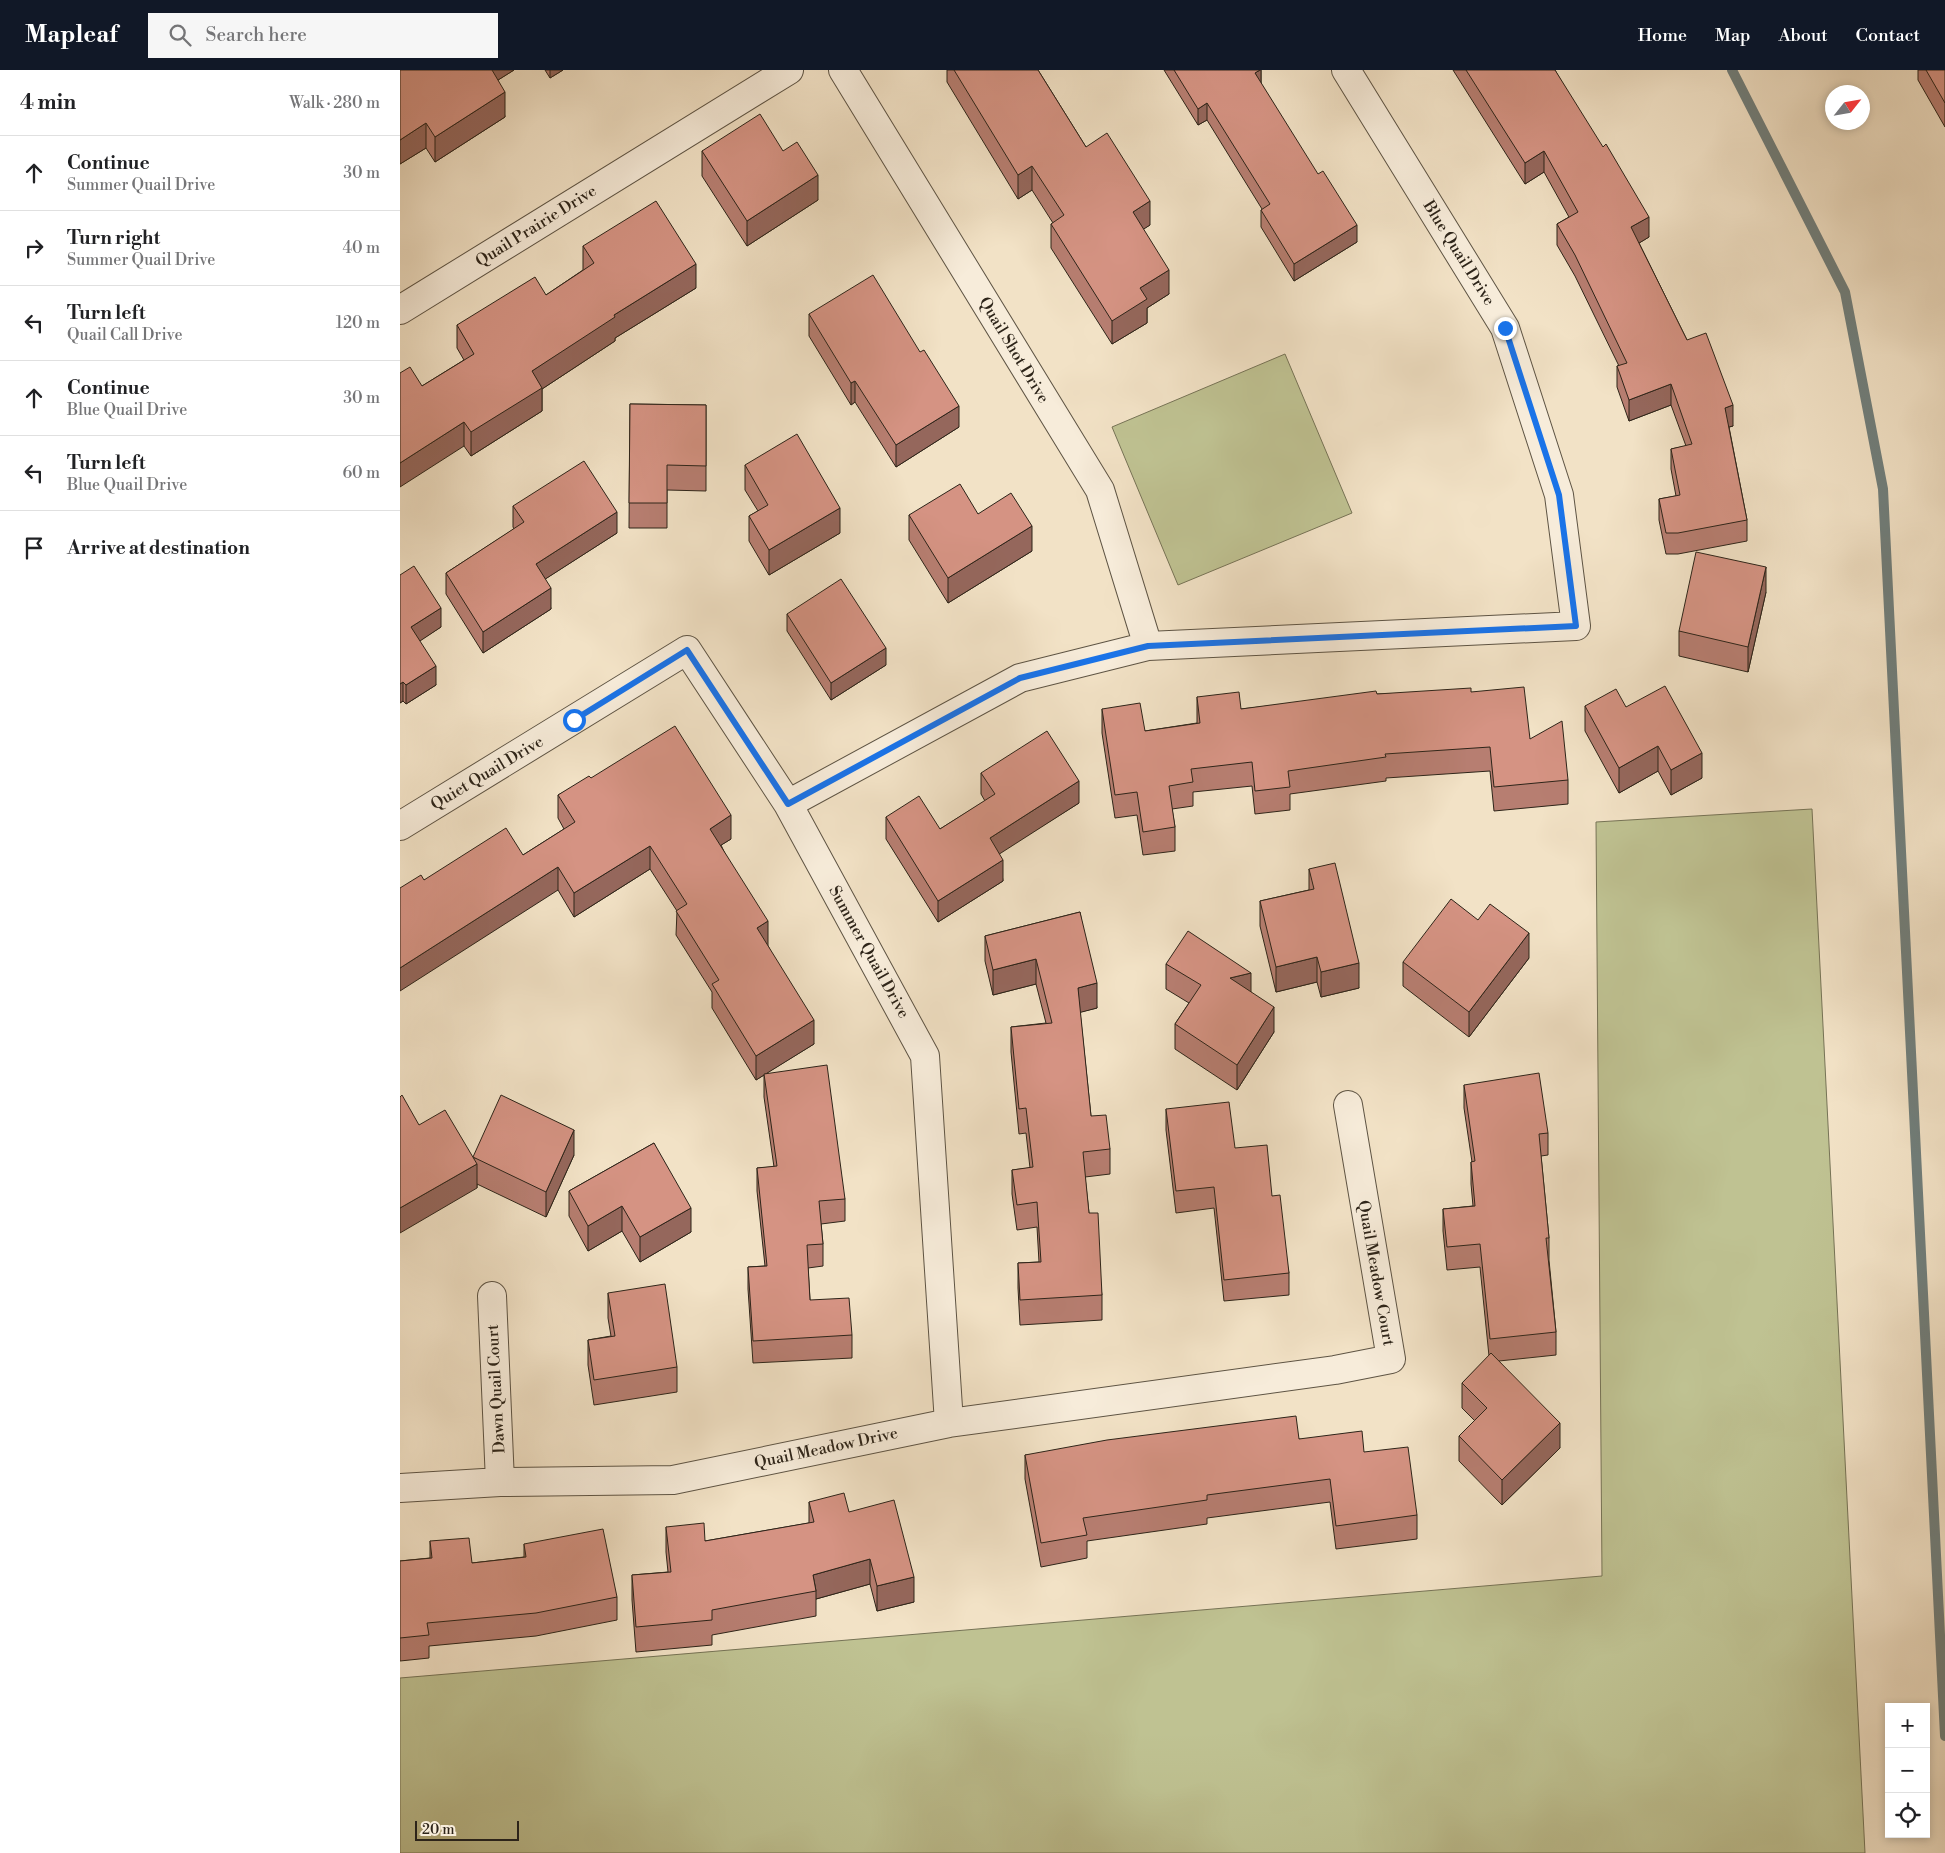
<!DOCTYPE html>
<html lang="en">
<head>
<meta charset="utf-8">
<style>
  body { margin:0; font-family:"Libre Bodoni",serif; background:#f6f6f6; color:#202124 }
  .controls { position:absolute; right:15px; bottom:15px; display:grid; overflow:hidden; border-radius:0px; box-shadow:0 2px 8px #0003 }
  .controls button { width:45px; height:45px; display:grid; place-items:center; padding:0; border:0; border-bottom:1px solid #e0e0e0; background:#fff; color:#202124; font:25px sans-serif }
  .compass { position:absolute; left:1425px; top:15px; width:45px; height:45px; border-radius:50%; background:#fff; box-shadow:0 2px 8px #0003; rotate:59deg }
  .scale { position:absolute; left:15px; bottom:12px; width:104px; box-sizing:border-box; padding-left:5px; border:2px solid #2d2419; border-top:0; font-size:14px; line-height:18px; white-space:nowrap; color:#2d2419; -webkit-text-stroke:4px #f7ecda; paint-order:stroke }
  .stop { position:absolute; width:15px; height:15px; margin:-11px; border:4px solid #1a73e8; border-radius:50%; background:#fff }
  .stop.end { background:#1a73e8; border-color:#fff; box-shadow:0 1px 5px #0008 }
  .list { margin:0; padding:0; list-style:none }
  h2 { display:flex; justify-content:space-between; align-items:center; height:65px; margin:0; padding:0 20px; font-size:21px }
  h2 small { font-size:16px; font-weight:400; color:#757577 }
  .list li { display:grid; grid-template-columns:32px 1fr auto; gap:15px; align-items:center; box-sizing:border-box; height:75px; padding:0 20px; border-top:1px solid #e0e0e0 }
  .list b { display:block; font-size:19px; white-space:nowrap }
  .list p { margin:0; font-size:16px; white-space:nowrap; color:#757577 }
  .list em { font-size:16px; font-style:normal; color:#757577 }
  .icon { flex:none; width:28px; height:28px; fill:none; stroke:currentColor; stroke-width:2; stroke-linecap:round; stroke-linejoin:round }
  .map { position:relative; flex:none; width:1545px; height:1783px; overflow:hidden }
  header { display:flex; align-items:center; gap:30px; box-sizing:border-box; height:70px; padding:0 25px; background:#111827; color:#fff }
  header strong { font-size:24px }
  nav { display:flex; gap:28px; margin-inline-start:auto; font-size:18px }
  .search { width:350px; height:45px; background:#f6f6f6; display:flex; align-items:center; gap:12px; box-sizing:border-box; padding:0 18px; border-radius:0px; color:#757577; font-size:19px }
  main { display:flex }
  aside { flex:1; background:#fff }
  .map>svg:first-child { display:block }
  .green { fill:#bfc292; stroke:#767356 }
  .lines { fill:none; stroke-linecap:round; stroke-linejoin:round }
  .stream { stroke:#717f7c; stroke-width:10 }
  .street-casing { stroke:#5e5444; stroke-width:30 }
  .street { stroke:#f7ecda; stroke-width:28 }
  .wall { fill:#b77e71; stroke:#2d2419 }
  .shaded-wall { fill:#95675c; stroke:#2d2419 }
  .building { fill:#d59383; stroke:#2d2419 }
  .route { stroke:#1a73e8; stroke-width:6 }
  .labels { text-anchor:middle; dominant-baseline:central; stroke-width:4; stroke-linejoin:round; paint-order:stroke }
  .street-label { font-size:16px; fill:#2d2419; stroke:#f7ecda }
</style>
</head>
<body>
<header>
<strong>Mapleaf</strong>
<div class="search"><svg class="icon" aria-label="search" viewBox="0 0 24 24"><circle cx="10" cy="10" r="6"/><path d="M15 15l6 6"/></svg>Search here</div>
<nav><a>Home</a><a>Map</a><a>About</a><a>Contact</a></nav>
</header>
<main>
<aside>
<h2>4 min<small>Walk · 280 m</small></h2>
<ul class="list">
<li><svg class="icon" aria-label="ahead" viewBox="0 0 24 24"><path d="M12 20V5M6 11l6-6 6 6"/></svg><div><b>Continue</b><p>Summer Quail Drive</p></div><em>30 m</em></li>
<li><svg class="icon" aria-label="right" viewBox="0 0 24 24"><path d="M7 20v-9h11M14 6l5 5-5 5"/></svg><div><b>Turn right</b><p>Summer Quail Drive</p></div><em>40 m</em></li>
<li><svg class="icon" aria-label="left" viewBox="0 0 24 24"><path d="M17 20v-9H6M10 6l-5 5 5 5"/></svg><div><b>Turn left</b><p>Quail Call Drive</p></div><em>120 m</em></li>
<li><svg class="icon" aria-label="ahead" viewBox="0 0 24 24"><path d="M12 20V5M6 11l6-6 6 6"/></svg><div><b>Continue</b><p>Blue Quail Drive</p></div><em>30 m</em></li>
<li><svg class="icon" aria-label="left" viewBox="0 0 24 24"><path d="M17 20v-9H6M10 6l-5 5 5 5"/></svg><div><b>Turn left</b><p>Blue Quail Drive</p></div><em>60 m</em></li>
<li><svg class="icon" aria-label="arrive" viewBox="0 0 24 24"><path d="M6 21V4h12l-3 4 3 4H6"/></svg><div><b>Arrive at destination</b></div></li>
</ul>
</aside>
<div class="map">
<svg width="1545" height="1783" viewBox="0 0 1545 1783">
  <rect width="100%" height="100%" fill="#f2e2c6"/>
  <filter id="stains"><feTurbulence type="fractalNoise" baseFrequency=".004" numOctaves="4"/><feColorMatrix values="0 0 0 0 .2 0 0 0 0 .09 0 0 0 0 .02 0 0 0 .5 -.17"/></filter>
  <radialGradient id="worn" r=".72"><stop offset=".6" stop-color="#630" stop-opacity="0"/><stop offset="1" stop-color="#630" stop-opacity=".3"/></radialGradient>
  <path class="green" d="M 885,284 L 952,443 L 778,515 L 712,357 Z
    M 1412,739 L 1465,1783 L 0,1783 L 0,1608 L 1202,1506 L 1196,752 Z"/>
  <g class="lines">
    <path class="stream" d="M 1332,0 L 1445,222 L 1483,419 L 1545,1666"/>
    <g class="street-casing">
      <path id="street" d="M 443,0 L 700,420 L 748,576
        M 0,240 L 389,0
        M 388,734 L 620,608 L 748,576 L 1176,556 L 1159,425 L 1105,258 L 946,0
        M 0,756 L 287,580 L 388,734 L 525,986 L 549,1353
        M 92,1226 L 100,1412
        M 0,1418 L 100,1412 L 273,1410 L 549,1353 L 935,1300 L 991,1289 L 948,1035"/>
    </g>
    <use href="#street" class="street"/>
  </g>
  <path class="wall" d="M 0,0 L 114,0 L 98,10 L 105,47 L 35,92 L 26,78 L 0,94 Z
    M 145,0 L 163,0 L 150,8 Z
    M 547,0 L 638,0 L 686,77 L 750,155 L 743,159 L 769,224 L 747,238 L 747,253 L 712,274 L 651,178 L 651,154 L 653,153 L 632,120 L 618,129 L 547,12 Z
    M 764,0 L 861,0 L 861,14 L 957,172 L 894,211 L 861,157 L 861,140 L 862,139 L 807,50 L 798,55 Z
    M 1053,0 L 1155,0 L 1249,167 L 1239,173 L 1287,270 L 1333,356 L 1329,357 L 1347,450 L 1347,471 L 1278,484 L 1266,484 L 1259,450 L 1259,429 L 1276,426 L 1271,399 L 1271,379 L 1286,376 L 1271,335 L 1229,351 L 1217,317 L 1217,296 L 1219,296 L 1175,206 L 1157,175 L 1157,154 L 1169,147 L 1144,102 L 1125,114 Z
    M 1518,0 L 1545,0 L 1545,57 L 1518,10 Z
    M 302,81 L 383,81 L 418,130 L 347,176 L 302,106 Z
    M 183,176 L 296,218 L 215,268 L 215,271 L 142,319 L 142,341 L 71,386 L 22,316 L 64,290 L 57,278 L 57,255 L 146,225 L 183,200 Z
    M 409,244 L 559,357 L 496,397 L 455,332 L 451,335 L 409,266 Z
    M 230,334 L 306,335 L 306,421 L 267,420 L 267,458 L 229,458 Z
    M 345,395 L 440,463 L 369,505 L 349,471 L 349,446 L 358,441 L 345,420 Z
    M 113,436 L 217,463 L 145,509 L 151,539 L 83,583 L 46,524 L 46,503 L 114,459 L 113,457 Z
    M 578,444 L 632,481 L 548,533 L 509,470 L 509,445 Z
    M 0,505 L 41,557 L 19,571 L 36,615 L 6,634 L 3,631 L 0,633 Z
    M 1366,522 L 1348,602 L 1279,586 L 1279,561 Z
    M 387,544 L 486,595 L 431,630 L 387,561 Z
    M 1071,622 L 1130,669 L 1168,710 L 1168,734 L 1094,741 L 1090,701 L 986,708 L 986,711 L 890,724 L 890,740 L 855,744 L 852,716 L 793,722 L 793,736 L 772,739 L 775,757 L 775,781 L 743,785 L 737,745 L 715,748 L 702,663 L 702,639 L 745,661 L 797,653 L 797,627 L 841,639 L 977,624 Z
    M 1185,636 L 1226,637 L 1302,708 L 1271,725 L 1258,701 L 1219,723 L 1185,661 Z
    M 581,703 L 679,733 L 599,783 L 603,811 L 538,852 L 486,769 L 486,747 L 540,759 L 585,731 L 581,724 Z
    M 191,708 L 331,769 L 321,775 L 414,974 L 365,1004 L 445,1129 L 445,1151 L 421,1154 L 423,1174 L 423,1196 L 408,1198 L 410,1230 L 452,1265 L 452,1288 L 353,1293 L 348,1219 L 348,1197 L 365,1196 L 357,1121 L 357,1098 L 374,1097 L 364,1027 L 364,1005 L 356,1010 L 312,938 L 312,922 L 276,865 L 277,841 L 250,799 L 174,847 L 158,820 L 24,810 L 123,785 L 164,759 L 158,748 L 158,725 Z
    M 909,799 L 959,918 L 921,927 L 917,912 L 876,922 L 860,856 L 860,831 L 909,820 Z
    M 680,842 L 697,938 L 680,942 L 691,1046 L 710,1079 L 710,1104 L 685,1107 L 689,1143 L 702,1225 L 702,1250 L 620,1255 L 618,1218 L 618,1193 L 639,1192 L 637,1157 L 617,1160 L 612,1124 L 612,1100 L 630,1098 L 626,1063 L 619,1064 L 611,982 L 611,957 L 646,953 L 636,914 L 593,925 L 585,891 L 585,866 Z
    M 1129,888 L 1069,967 L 1003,916 L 1003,892 Z
    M 766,894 L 851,922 L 874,962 L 837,1020 L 775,979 L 775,954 L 789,933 L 766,919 Z
    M 1064,1015 L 1148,1063 L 1148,1085 L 1141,1086 L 1149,1168 L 1149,1190 L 1156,1262 L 1156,1285 L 1099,1291 L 1160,1378 L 1102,1435 L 1059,1391 L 1059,1366 L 1075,1351 L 1062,1338 L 1062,1313 L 1089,1286 L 1080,1197 L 1047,1200 L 1043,1161 L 1043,1139 L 1073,1136 L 1071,1114 L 1071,1092 L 1072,1092 L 1064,1038 Z
    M 766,1039 L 835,1078 L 872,1126 L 889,1203 L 889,1225 L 824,1231 L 814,1138 L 776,1143 L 766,1060 Z
    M 19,1055 L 73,1088 L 174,1085 L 146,1147 L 77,1114 L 77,1118 Z
    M 254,1073 L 291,1162 L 240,1192 L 222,1161 L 188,1181 L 169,1146 L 169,1121 Z
    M 208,1223 L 277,1297 L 277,1322 L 194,1335 L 188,1295 L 188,1270 L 211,1266 L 208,1248 Z
    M 899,1369 L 964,1382 L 1017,1445 L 1017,1469 L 936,1479 L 930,1432 L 807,1448 L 807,1454 L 687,1471 L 687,1488 L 641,1497 L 625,1409 L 625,1385 Z
    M 409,1432 L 449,1442 L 514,1532 L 477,1541 L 470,1514 L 416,1529 L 416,1546 L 312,1565 L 312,1575 L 236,1582 L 232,1530 L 232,1505 L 268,1502 L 266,1482 L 266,1457 L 305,1471 L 409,1453 Z
    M 30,1471 L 72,1493 L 124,1487 L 124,1474 L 217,1527 L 217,1550 L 136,1566 L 29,1576 L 29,1588 L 0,1591 L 0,1491 L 30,1488 Z"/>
  <path class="shaded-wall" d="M 87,0 L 114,0 L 87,17 Z
    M 150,0 L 163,0 L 150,8 Z
    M 860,0 L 861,0 L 861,16 L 855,3 Z
    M 105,22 L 105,47 L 35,92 L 35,67 Z
    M 807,33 L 807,50 L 798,55 L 798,39 Z
    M 26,53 L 26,78 L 0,94 L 0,70 Z
    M 1144,81 L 1144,102 L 1125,114 L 1125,93 Z
    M 632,96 L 632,120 L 618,129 L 618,105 Z
    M 418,105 L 418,130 L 347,176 L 347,151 Z
    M 750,131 L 750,155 L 733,166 L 733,142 Z
    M 1249,147 L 1249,167 L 1231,178 L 1231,157 Z
    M 957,155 L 957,172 L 894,211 L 894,194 Z
    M 296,194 L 296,218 L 215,268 L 215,271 L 142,319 L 142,341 L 71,386 L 71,362 L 132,301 L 214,245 Z
    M 769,200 L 769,224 L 747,238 L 747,253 L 712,274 L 712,251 L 740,218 Z
    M 455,311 L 455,332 L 451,335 L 451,313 Z
    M 1271,314 L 1271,335 L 1229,351 L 1229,330 Z
    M 1333,335 L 1333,356 L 1325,358 L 1325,338 Z
    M 559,336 L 559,357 L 496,397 L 496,375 Z
    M 64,352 L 64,376 L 0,417 L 0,393 Z
    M 440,438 L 440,463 L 369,505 L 369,480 Z
    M 217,442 L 217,463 L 136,515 L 136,494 Z
    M 632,456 L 632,481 L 548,533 L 548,508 Z
    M 1366,497 L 1366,522 L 1348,602 L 1348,577 Z
    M 151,518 L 151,539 L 83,583 L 83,562 Z
    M 41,538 L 41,557 L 11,577 L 11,557 Z
    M 486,578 L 486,595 L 431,630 L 431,613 Z
    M 36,596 L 36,615 L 6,634 L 6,615 Z
    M 3,612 L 3,631 L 0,633 L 0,614 Z
    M 1258,676 L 1258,701 L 1219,723 L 1219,698 Z
    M 1302,683 L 1302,708 L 1271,725 L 1271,700 Z
    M 679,711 L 679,733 L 590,790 L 590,768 Z
    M 331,745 L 331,769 L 310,782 L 310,759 Z
    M 250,776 L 250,799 L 174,847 L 174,823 Z
    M 603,790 L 603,811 L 538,852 L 538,831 Z
    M 158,797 L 158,820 L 0,921 L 0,898 Z
    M 368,851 L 368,875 L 357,882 L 357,858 Z
    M 1129,863 L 1129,888 L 1069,967 L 1069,942 Z
    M 917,887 L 917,912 L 876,922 L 876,897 Z
    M 636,889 L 636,914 L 593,925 L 593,900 Z
    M 959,893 L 959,918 L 921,927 L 921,902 Z
    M 851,903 L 851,928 L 830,908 Z
    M 697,913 L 697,938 L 678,943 L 678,918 Z
    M 874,937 L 874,962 L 837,1020 L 837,995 Z
    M 414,950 L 414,974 L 356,1010 L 356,986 Z
    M 174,1060 L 174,1085 L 146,1147 L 146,1122 Z
    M 77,1094 L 77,1118 L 0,1163 L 0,1138 Z
    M 222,1136 L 222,1161 L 188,1181 L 188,1156 Z
    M 291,1138 L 291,1162 L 240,1192 L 240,1167 Z
    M 1160,1353 L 1160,1378 L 1102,1435 L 1102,1410 Z
    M 470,1489 L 470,1514 L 416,1529 L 416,1521 L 413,1505 Z
    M 514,1507 L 514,1532 L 477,1541 L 477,1516 Z"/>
  <path class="building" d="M 0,0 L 92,0 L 105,22 L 35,67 L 26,53 L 0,70 Z
    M 554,0 L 638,0 L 686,77 L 707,63 L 750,131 L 733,142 L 769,200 L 740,218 L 747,229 L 712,251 L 651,154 L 664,145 L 632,96 L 618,105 Z
    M 774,0 L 860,0 L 855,3 L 918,104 L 923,101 L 957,155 L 894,194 L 861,140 L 870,134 L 807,33 L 798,39 Z
    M 1066,0 L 1155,0 L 1203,77 L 1206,74 L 1249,147 L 1231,157 L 1287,270 L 1306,263 L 1333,335 L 1325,338 L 1347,450 L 1278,463 L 1266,463 L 1259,429 L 1280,425 L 1271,379 L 1292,374 L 1271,314 L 1229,330 L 1217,296 L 1227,293 L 1175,185 L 1157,154 L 1178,142 L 1144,81 L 1125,93 Z
    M 1526,0 L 1545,0 L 1545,33 Z
    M 360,44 L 383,81 L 397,72 L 418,105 L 347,151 L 302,81 Z
    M 256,131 L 296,194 L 214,245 L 215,247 L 132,301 L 142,318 L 71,362 L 64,352 L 0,393 L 0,303 L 10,297 L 22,316 L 74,284 L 57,255 L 135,207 L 146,225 L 194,193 L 183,176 Z
    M 473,205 L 520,282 L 524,280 L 559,336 L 496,375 L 455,311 L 451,313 L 409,244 Z
    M 230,334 L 306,335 L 306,396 L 267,395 L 267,433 L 229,433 Z
    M 397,364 L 440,438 L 369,480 L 349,446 L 368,435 L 345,395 Z
    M 184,391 L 217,442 L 136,494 L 151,518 L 83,562 L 46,503 L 124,452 L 113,436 Z
    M 560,414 L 578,444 L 611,423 L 632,456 L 548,508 L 509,445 Z
    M 1296,482 L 1366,497 L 1348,577 L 1279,561 Z
    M 14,496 L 41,538 L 11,557 L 36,596 L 6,615 L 3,612 L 0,614 L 0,505 Z
    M 441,509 L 486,578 L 431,613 L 387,544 Z
    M 1265,616 L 1302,683 L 1271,700 L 1258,676 L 1219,698 L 1185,636 L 1216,619 L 1226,637 Z
    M 1124,617 L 1130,669 L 1162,651 L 1168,710 L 1094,717 L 1090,677 L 985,684 L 986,687 L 888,701 L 890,717 L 855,721 L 852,692 L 791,699 L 793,712 L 769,716 L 775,757 L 743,762 L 737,722 L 715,725 L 702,639 L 740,633 L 745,661 L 800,653 L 797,627 L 839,622 L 841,639 L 976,621 L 977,624 L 1071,618 L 1071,622 Z
    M 275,656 L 331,745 L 310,759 L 368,851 L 357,858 L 414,950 L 356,986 L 312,914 L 319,910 L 276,841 L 287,834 L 250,776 L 174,823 L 158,797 L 0,898 L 0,818 L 21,805 L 24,810 L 106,758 L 123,785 L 175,752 L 158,725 L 189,706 L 191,708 Z
    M 647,661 L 679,711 L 590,768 L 603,790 L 538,831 L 486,747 L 519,726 L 540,759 L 595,724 L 581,703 Z
    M 935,793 L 959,893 L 921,902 L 917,887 L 876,897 L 860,831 L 914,819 L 909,799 Z
    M 1051,829 L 1078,850 L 1090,834 L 1129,863 L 1069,942 L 1003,892 Z
    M 680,842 L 697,913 L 678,918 L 691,1046 L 706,1045 L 710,1079 L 683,1082 L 689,1143 L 698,1143 L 702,1225 L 620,1230 L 618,1193 L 641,1192 L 637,1132 L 617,1135 L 612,1100 L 633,1097 L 626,1038 L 619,1039 L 611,957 L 652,953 L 636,889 L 593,900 L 585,866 Z
    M 788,861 L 851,903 L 830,908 L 874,937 L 837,995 L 775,954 L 801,915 L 766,894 Z
    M 427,995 L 445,1129 L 419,1131 L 423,1174 L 407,1175 L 410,1230 L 449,1228 L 452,1265 L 353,1271 L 348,1197 L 367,1196 L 357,1098 L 377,1096 L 364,1004 Z
    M 1139,1003 L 1148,1063 L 1139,1064 L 1149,1168 L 1146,1168 L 1156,1262 L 1090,1269 L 1080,1174 L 1047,1177 L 1043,1139 L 1075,1136 L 1071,1092 L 1075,1091 L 1064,1015 Z
    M 2,1025 L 19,1055 L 45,1040 L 77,1094 L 0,1138 L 0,1027 Z
    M 101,1025 L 174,1060 L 146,1122 L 73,1087 Z
    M 829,1032 L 835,1078 L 867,1075 L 872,1126 L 880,1125 L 889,1203 L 824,1210 L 814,1117 L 776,1121 L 766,1039 Z
    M 254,1073 L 291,1138 L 240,1167 L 222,1136 L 188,1156 L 169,1121 Z
    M 265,1214 L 277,1297 L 194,1310 L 188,1270 L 215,1266 L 208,1223 Z
    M 1091,1283 L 1160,1353 L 1102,1410 L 1059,1366 L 1087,1338 L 1062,1313 Z
    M 896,1346 L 899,1369 L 962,1361 L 964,1382 L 1008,1377 L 1017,1445 L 936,1456 L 930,1409 L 807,1425 L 807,1430 L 683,1448 L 687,1465 L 641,1473 L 625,1385 L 707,1370 Z
    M 444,1423 L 449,1442 L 494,1430 L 514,1507 L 477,1516 L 470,1489 L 413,1505 L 416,1521 L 312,1540 L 312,1550 L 236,1557 L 232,1505 L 271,1502 L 266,1457 L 304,1453 L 305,1471 L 414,1452 L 409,1432 Z
    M 203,1459 L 217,1527 L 136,1543 L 27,1553 L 29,1565 L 0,1568 L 0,1491 L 32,1488 L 30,1471 L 69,1468 L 72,1493 L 126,1487 L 124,1474 Z"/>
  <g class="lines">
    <path class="route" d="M 174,650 L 287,580 L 388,734 L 620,608 L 748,576 L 1176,556 L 1159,425 L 1105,258"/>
  </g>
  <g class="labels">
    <g class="street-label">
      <text transform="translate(136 156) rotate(-32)">Quail Prairie Drive</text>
      <text transform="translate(1059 183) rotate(58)">Blue Quail Drive</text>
      <text transform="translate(614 280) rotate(59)">Quail Shot Drive</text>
      <text transform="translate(87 703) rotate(-31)">Quiet Quail Drive</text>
      <text transform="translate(469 882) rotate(61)">Summer Quail Drive</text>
      <text transform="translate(976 1203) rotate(80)">Quail Meadow Court</text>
      <text transform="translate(96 1319) rotate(-93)">Dawn Quail Court</text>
      <text transform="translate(426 1378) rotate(-12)">Quail Meadow Drive</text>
    </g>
  </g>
  <rect width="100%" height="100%" filter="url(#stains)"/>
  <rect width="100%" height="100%" fill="url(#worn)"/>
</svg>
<div class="controls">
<button>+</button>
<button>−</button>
<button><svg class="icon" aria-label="locate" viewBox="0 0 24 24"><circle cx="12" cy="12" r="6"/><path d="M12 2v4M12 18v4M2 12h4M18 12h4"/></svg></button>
</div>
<svg class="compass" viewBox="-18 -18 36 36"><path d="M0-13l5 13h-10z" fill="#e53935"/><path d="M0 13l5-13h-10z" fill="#757577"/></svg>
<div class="scale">20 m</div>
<div class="stop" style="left:174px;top:650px"></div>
<div class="stop end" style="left:1105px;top:258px"></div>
</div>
</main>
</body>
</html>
